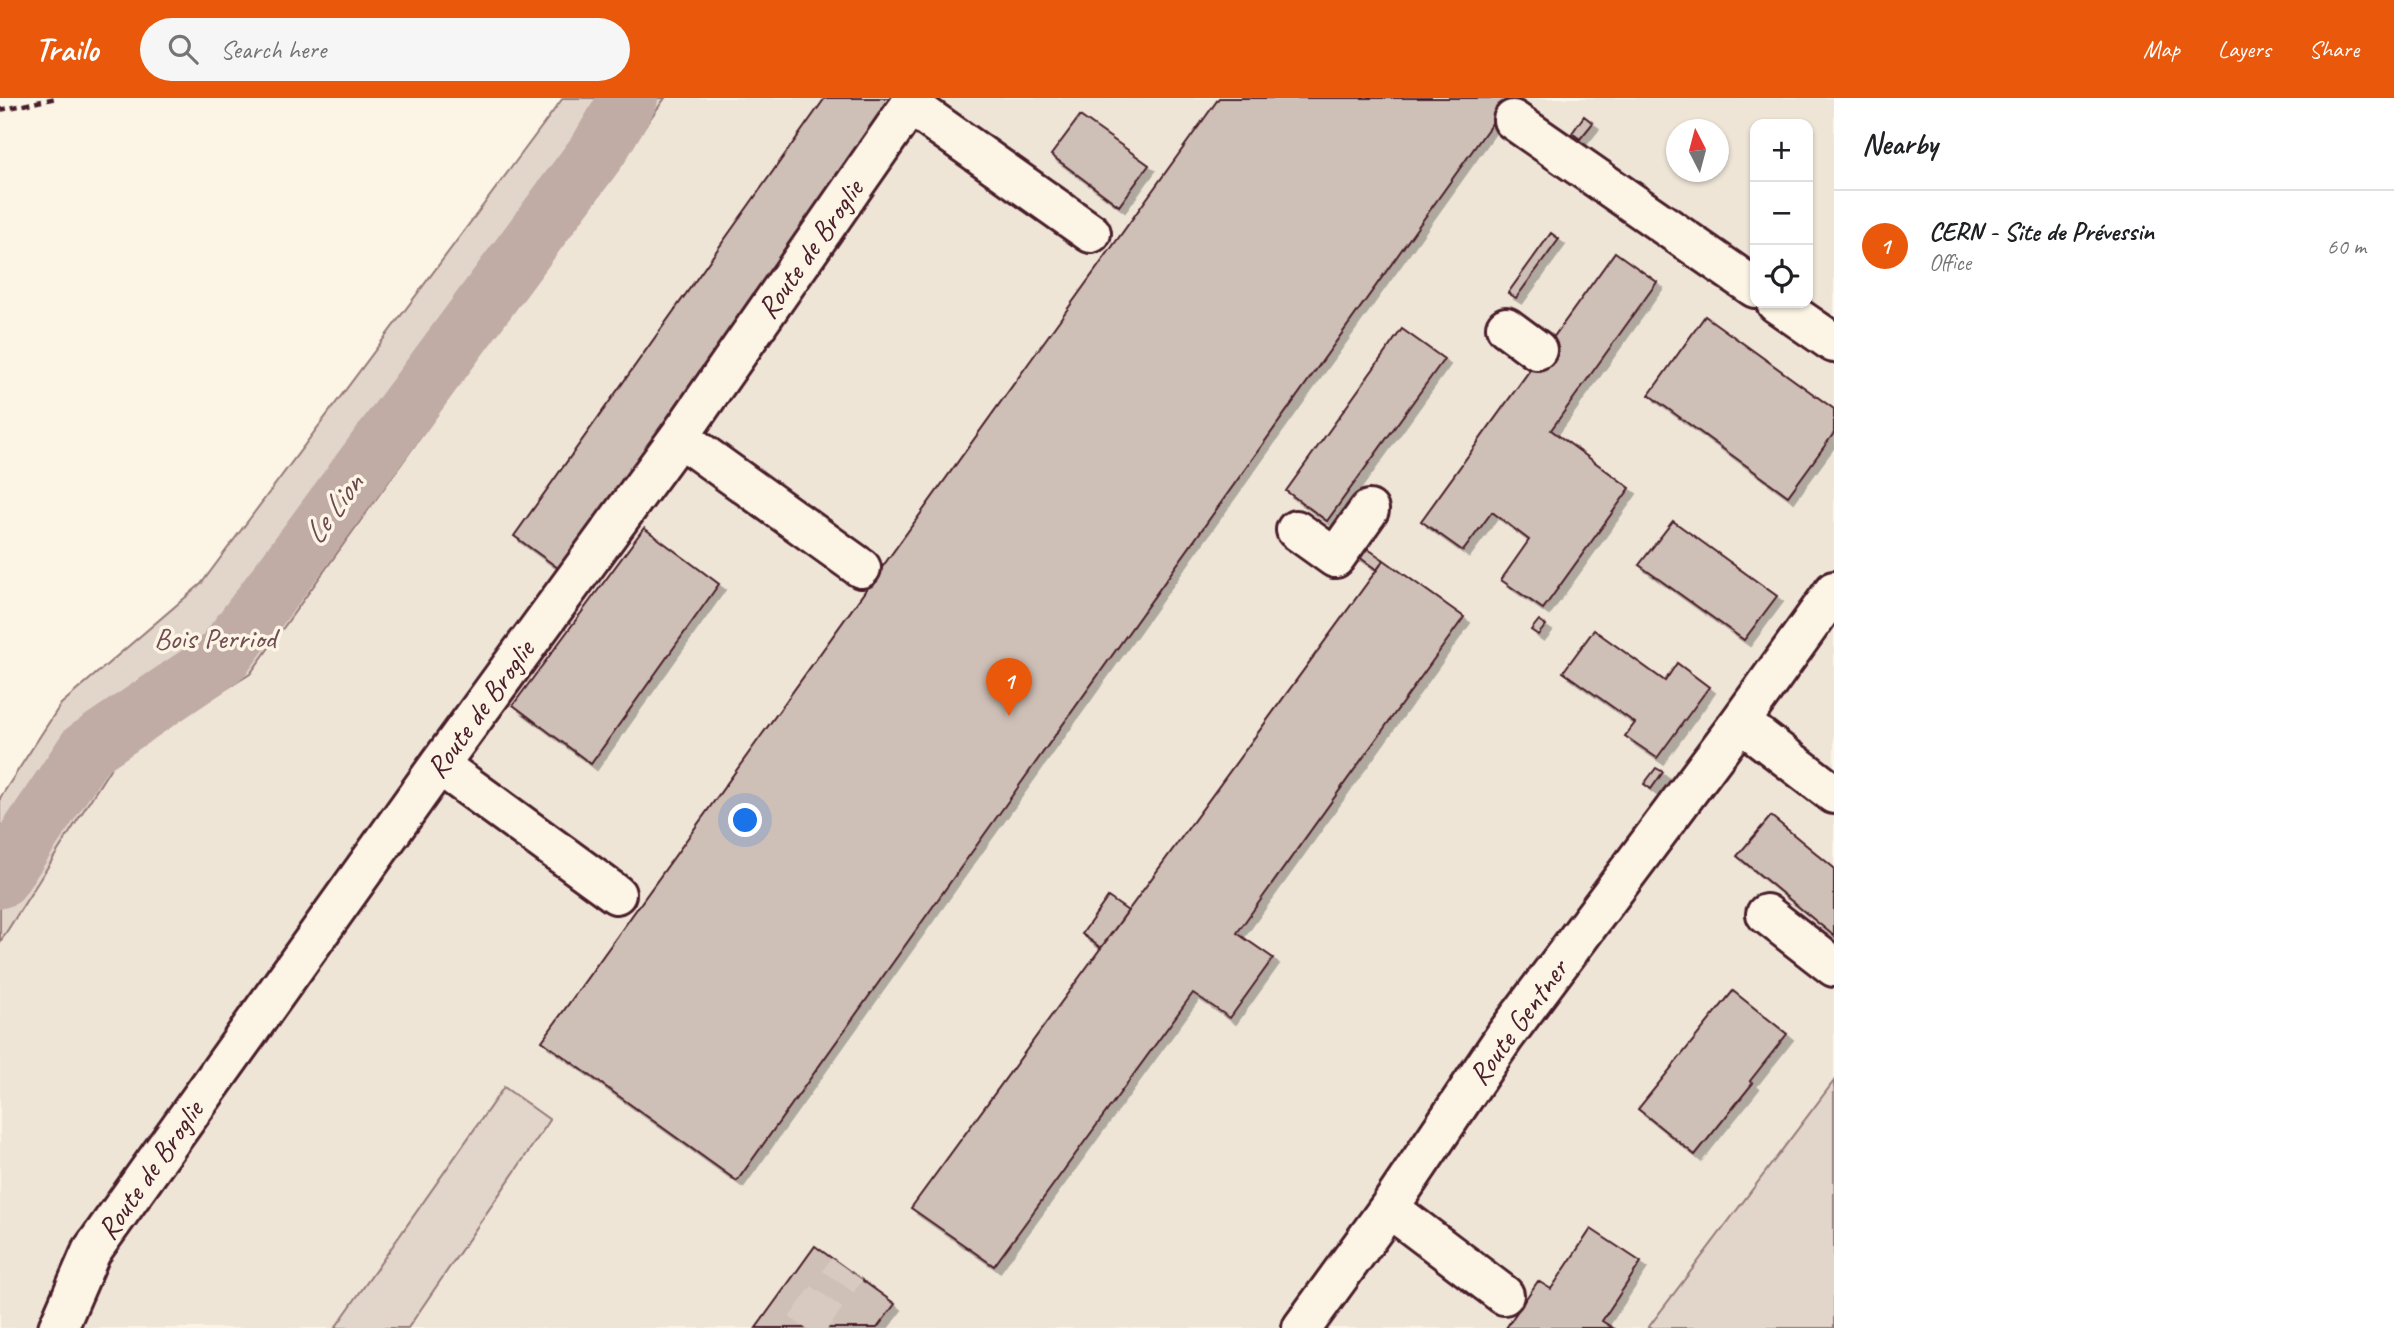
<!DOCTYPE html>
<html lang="en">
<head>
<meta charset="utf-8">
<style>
  body { margin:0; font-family:Caveat,sans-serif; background:#f6f6f6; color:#202124 }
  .controls { position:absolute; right:21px; top:21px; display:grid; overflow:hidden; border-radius:14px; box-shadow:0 2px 5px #0004 }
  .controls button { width:63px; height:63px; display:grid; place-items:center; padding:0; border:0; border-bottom:2px solid #e0e0e0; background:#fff; color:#202124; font:35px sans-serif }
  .compass { position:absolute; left:1666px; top:21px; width:63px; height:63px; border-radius:50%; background:#fff; box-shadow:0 2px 5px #0004; rotate:354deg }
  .you { position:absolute; left:746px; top:723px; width:24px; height:24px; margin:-18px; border:5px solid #fff; border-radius:50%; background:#1a73e8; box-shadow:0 0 0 10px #1a73e833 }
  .badge { display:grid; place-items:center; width:46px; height:46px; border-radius:50%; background:#ea580c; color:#fff; font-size:23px; font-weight:700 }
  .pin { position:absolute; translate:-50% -58px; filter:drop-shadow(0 2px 4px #0008) }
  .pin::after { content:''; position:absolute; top:37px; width:24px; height:21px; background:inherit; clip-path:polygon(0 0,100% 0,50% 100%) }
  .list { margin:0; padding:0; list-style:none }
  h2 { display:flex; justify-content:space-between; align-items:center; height:91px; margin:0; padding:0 28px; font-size:30px }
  h2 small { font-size:23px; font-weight:400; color:#757577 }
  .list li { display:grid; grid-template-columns:46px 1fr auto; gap:21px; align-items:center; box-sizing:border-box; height:112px; padding:0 28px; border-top:2px solid #e0e0e0 }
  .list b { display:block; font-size:26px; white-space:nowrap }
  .list p { margin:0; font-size:23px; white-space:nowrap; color:#757577 }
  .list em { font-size:23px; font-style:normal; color:#757577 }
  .icon { flex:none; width:38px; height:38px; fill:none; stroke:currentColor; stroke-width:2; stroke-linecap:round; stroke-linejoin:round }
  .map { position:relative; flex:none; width:1834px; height:1230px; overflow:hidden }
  header { display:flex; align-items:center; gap:42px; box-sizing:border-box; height:98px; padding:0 35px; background:#ea580c; color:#fff }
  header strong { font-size:33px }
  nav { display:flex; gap:38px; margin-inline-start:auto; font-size:24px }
  .search { width:490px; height:63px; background:#f6f6f6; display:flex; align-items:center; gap:18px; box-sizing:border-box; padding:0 24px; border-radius:38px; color:#757577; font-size:26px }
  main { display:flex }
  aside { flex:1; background:#fff }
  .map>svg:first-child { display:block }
  .built { fill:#eee5d7; fill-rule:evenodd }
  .green { fill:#e2d5ca; stroke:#967a7a; stroke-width:2 }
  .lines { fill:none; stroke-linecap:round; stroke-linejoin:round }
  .river { stroke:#c0aca5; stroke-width:58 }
  .building { fill:#cfc0b7; stroke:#4a1f2b; stroke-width:2; filter:url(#shadow) }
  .minor-tunnel { stroke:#d8cac0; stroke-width:38; stroke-dasharray:38 19; stroke-linecap:butt }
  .minor-casing { stroke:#4a1f2b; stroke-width:44 }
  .path { stroke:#4a1f2b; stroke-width:4.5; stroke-dasharray:7 5; stroke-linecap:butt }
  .minor { stroke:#fcf5e5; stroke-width:38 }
  .labels { text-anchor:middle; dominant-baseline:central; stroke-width:7; stroke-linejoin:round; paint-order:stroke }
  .street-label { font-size:30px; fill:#4a1f2b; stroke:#fcf5e5 }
  .park-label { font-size:30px; fill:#704c53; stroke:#fcf5e5 }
  .water-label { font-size:32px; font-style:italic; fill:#6d4950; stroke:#fcf5e5 }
</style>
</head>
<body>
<header>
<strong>Trailo</strong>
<div class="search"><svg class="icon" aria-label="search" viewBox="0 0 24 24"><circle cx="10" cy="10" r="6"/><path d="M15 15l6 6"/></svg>Search here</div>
<nav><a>Map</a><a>Layers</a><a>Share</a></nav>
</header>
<main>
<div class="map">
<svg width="1834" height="1230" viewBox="0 0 1834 1230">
  <defs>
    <filter id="shadow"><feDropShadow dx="6" dy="6" stdDeviation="0" flood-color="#0004"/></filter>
  </defs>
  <rect width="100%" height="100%" fill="#fcf5e5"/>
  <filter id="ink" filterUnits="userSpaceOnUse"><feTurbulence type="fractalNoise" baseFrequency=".0143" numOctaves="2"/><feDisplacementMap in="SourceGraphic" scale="14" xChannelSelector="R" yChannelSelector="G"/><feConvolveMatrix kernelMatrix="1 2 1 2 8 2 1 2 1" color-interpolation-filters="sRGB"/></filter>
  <g filter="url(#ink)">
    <path class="built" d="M 665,0 L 1834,0 L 1834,1230 L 0,1230 L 0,844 L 117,660 L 250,576 ZM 1755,26 L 1808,26 L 1808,205 L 1755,205 ZM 1676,32 L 1718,32 L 1718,74 L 1676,74 Z"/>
    <path class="green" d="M 563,0 L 665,0 L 250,576 L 117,660 L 0,844 L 0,700 L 61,606 L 201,486 Z
      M 1834,983 L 1834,1230 L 1648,1230 Z
      M 504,989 L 550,1022 L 408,1230 L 335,1230 Z"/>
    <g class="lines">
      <path class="river" d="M 0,781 L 86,652 L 222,560 L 599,51 L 629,0"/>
    </g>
    <path class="building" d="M 825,0 L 901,0 L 565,475 L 514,438 Z
      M 1219,0 L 1510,0 L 737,1083 L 542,943 Z
      M 1080,18 L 1149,67 L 1119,108 L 1051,57 Z
      M 1584,18 L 1593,25 L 1580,41 L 1572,35 Z
      M 1551,135 L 1559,141 L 1516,200 L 1508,195 Z
      M 1615,154 L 1657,184 L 1551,332 L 1630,390 L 1543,511 L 1501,482 L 1529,442 L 1492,414 L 1463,453 L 1421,423 Z
      M 1705,218 L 1834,311 L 1834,335 L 1788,398 L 1649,297 Z
      M 1402,231 L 1444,261 L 1327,423 L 1286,393 Z
      M 1673,423 L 1777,498 L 1744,542 L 1639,467 Z
      M 644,430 L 719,486 L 591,666 L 513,607 Z
      M 1362,447 L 1384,462 L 1377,472 L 1355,456 Z
      M 1384,462 L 1464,519 L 1237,835 L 1273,860 L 1230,920 L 1193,895 L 994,1168 L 911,1110 Z
      M 1539,522 L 1546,527 L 1538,537 L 1531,532 Z
      M 1594,532 L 1665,583 L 1677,565 L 1709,589 L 1657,660 L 1625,638 L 1635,625 L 1563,574 Z
      M 1656,670 L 1663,674 L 1651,691 L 1644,686 Z
      M 1771,718 L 1834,770 L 1834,838 L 1737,758 Z
      M 1108,799 L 1128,813 L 1101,850 L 1082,836 Z
      M 1733,893 L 1787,936 L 1750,983 L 1753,985 L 1695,1057 L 1638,1011 Z
      M 1591,1131 L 1641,1164 L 1602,1223 L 1613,1230 L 1506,1230 L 1538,1183 L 1551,1191 Z
      M 815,1148 L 895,1206 L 877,1230 L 756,1230 Z"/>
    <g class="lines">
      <path class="minor-tunnel" d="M 805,1230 L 847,1171"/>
      <g class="minor-casing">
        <path id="minor" d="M 910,7 L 1091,135
          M 1513,22 L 1755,190
          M 1776,205 L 1834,245
          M 1506,229 L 1537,252
          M 679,339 L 861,470
          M 1296,432 L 1335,460 L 1369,412
          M 1740,624 L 1834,696
          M 439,667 L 616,796
          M 1766,816 L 1834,869
          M 1389,1110 L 1504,1197
          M 58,1230 L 91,1154 L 439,667 L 679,339 L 915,0
          M 1302,1230 L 1389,1110 L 1505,938 L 1740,624 L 1834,493"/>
      </g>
      <path class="path" d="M 0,12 L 56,0"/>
      <use href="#minor" class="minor"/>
    </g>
  </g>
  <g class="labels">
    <g class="street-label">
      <text transform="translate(810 151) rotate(-55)">Route de Broglie</text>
      <text transform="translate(480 611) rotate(-54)">Route de Broglie</text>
      <text transform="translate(1518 924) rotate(-54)">Route Gentner</text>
      <text transform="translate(150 1072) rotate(-55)">Route de Broglie</text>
    </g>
    <g class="park-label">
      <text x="215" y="540">Bois Perriod</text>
    </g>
    <g class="water-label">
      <text transform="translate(333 411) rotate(-54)">Le Lion</text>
    </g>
  </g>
</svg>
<div class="controls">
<button>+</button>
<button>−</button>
<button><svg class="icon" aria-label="locate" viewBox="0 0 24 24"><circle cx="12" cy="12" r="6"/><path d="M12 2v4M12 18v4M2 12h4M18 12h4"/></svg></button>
</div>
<svg class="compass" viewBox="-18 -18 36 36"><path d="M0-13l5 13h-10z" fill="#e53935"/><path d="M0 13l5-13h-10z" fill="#757577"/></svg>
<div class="you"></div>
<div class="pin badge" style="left:1009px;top:618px">1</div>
</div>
<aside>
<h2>Nearby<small></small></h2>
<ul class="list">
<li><span class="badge">1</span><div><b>CERN - Site de Prévessin</b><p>Office</p></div><em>60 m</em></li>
</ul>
</aside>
</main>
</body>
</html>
